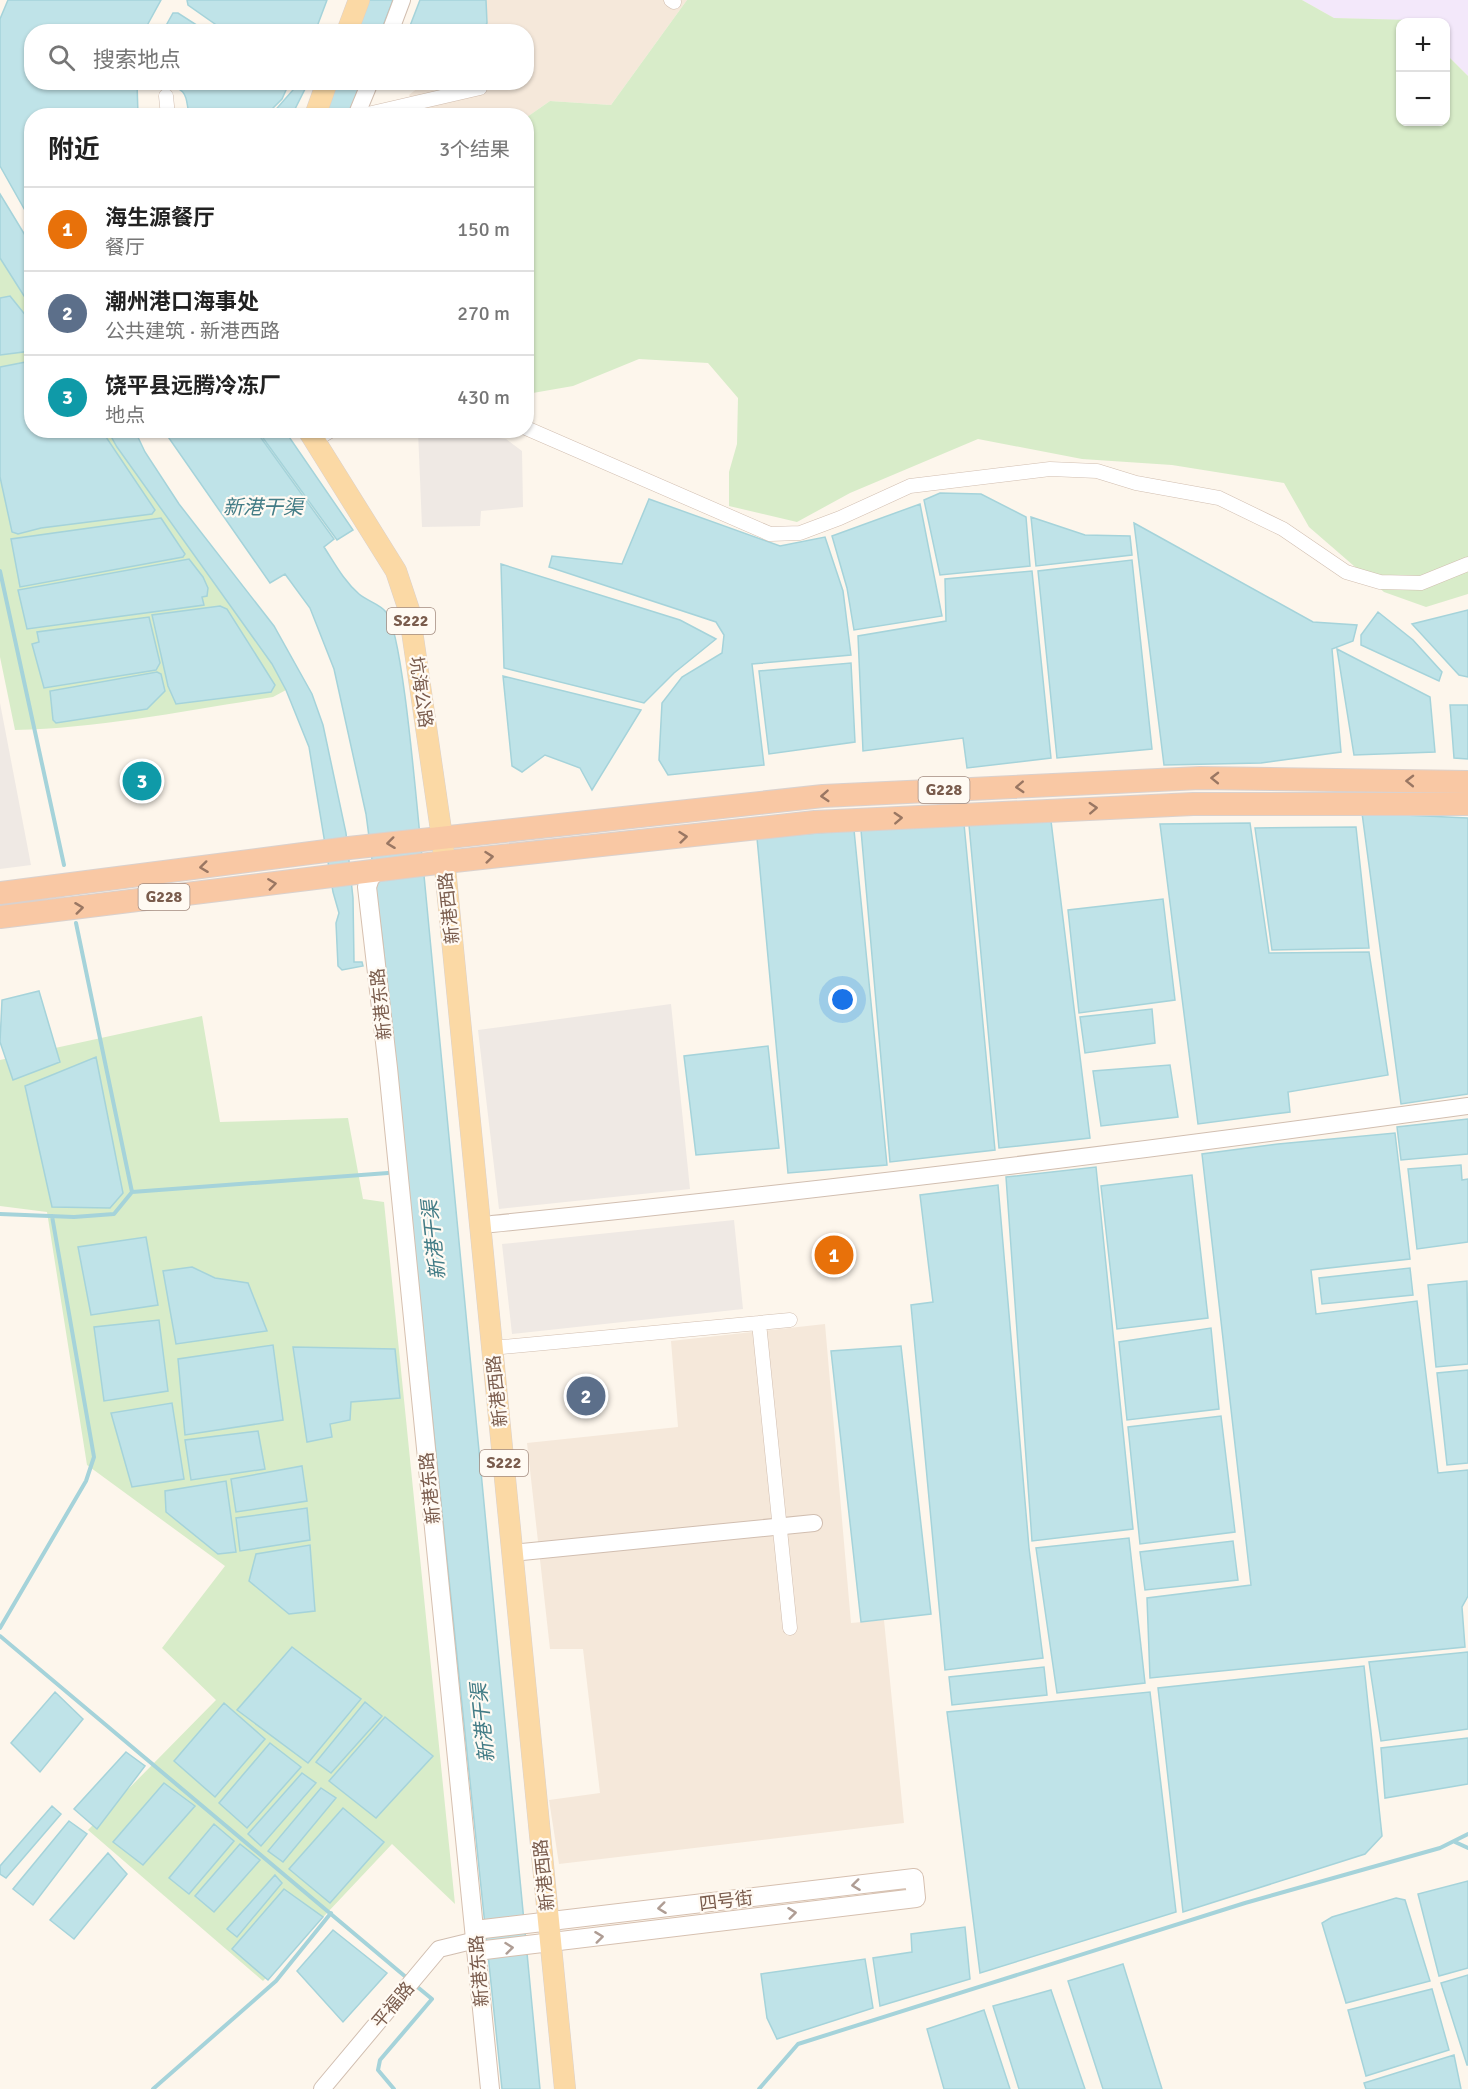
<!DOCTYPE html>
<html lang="zh">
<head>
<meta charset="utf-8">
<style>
  body { margin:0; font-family:Signika,"Noto Sans SC",sans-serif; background:#f2f2f2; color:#222 }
  .controls { position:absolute; right:18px; top:18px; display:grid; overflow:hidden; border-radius:12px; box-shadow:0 2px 4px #0004 }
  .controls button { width:54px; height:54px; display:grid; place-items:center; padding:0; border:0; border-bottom:2px solid #e0e0e0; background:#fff; color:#222; font:30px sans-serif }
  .you { position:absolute; left:843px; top:1000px; width:21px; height:21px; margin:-15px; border:4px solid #fff; border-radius:50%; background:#1a73e8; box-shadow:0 0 0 9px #1a73e833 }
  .badge { display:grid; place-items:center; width:39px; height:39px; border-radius:50%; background:#e76f51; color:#fff; font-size:20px; font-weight:700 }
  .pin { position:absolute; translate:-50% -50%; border:3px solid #fff; box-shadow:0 2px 6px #0006 }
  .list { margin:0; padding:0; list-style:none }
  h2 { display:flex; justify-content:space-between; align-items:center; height:78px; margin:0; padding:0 24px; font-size:26px }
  h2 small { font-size:20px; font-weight:400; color:#767676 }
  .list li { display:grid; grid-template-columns:39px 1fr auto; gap:18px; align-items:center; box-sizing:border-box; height:84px; padding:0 24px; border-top:2px solid #e0e0e0 }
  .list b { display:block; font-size:22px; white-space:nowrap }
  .list p { margin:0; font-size:20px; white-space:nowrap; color:#767676 }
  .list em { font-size:20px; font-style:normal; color:#767676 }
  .icon { flex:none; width:33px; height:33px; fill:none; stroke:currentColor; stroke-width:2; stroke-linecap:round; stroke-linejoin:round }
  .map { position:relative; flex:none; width:1468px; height:2089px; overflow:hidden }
  .search { position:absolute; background:#fff; box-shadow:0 2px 4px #0004; left:24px; top:24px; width:510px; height:66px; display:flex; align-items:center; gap:15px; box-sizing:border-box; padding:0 21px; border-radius:24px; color:#767676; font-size:22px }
  .panel { position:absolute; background:#fff; box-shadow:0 2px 4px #0004; left:24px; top:108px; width:510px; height:330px; border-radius:24px }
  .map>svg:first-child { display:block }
  .residential { fill:#f5e8da }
  .industrial { fill:#efe9e4 }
  .education { fill:#f3e8fa }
  .green { fill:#d8ecc9 }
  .water { fill:#bfe3e8; stroke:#a5d3da; stroke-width:1.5 }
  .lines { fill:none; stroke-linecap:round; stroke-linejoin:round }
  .stream { stroke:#a5d3da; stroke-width:4 }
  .minor-casing { stroke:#d1beb0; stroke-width:15 }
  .tertiary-casing { stroke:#d1beb0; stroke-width:18 }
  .secondary-casing { stroke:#d6c0b0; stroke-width:20 }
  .primary-casing { stroke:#dad1cd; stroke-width:22 }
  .trunk-casing { stroke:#dad1cd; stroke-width:24 }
  .minor { stroke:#fff; stroke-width:14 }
  .tertiary { stroke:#fff; stroke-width:16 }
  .secondary { stroke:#fff; stroke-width:18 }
  .primary { stroke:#fbd9a5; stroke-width:21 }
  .trunk { stroke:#f9c8a4; stroke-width:22 }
  .oneway { stroke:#9a7763 }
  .oneway2 { stroke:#af9d94 }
  .labels { text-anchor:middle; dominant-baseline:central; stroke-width:4.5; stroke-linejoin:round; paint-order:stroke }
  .shield { fill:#fffaf3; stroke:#a28b7f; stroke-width:1.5 }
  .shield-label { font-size:16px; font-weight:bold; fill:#7a5c4d }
  .street-label { font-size:18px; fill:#7a5c4d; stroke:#fffaf3 }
  .water-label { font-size:20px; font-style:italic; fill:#437c86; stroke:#fffaf3 }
</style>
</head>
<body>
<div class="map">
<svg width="1468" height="2089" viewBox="0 0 1468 2089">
  <rect width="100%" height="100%" fill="#fdf6ec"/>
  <path class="residential" d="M 486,0 L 687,0 L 611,105 L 550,101 L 527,117 L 420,115 L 409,95 L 424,83 L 526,82 L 526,32 L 482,31 L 487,23 Z
    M 825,1324 L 851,1623 L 884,1620 L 904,1823 L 559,1864 L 549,1800 L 600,1793 L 583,1649 L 550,1649 L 527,1443 L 678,1427 L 671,1341 Z"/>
  <path class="industrial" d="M 418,431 L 443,431 L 506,439 L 522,451 L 523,507 L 481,511 L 480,526 L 422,527 Z
    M 0,703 L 31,865 L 0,869 Z
    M 671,1004 L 690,1189 L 499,1209 L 478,1030 Z
    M 734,1220 L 743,1309 L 512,1334 L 502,1244 Z"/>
  <path class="education" d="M 1302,0 L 1468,0 L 1468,76 L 1446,54 L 1446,22 L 1334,18 Z"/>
  <path class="green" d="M 687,0 L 1302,0 L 1334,18 L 1411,20 L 1413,22 L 1400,22 L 1400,122 L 1446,122 L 1446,54 L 1468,76 L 1468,594 L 1426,607 L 1384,592 L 1309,527 L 1284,483 L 1172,465 L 1082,459 L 978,439 L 850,493 L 797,522 L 729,506 L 729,472 L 737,444 L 738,398 L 708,363 L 639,359 L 573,386 L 527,394 L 527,117 L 550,101 L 611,105 Z
    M 0,258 L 31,307 L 32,430 L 108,431 L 117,447 L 272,664 L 286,690 L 273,697 C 188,710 101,728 15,730 L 0,657 Z
    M 202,1016 L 220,1122 L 348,1118 L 363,1199 L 384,1202 L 455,1904 L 392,1844 L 263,1981 L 88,1830 L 216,1700 L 162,1648 L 225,1566 L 87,1465 L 47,1212 L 0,1206 L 0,1060 Z"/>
  <path class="water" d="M 8,0 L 161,0 L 144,31 L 32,32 L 32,82 L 137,83 L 138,115 L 32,116 L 31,221 L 0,166 L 0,19 Z
    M 187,0 L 327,0 L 315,32 L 225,31 L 188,5 Z
    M 366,0 L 393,0 L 381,31 L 355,32 Z
    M 420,0 L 486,0 L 487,23 L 482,31 L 408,31 Z
    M 173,13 L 178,13 L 206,31 L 163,31 Z
    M 300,82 L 308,83 L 292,115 L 271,115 Z
    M 162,83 L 276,83 L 286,90 L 282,99 L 266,115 L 189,115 C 185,91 187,90 162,83 Z
    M 336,83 L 361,83 L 349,115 L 325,116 Z
    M 0,194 L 31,245 L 31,307 L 0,258 Z
    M 10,296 L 31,322 L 31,351 L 0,355 L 0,298 Z
    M 31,361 L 32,430 L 102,431 L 155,510 L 152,514 L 41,528 L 18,534 L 12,532 L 0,477 L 0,367 Z
    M 108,431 L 135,431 L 145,452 L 179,504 L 274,626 L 312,694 L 323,725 L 346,833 L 353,898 L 354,962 L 362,962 L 363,966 L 342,970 L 338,966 L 336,923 L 339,913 L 333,892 L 309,747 L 286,690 L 272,664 L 117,447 Z
    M 164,431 L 256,431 L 334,539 L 324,547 C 335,564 344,581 359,594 C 367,601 380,604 386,612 C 404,633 418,826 423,865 L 540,2089 L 502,2089 L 383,944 L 366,814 L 334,669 L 310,608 L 285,574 L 270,583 Z
    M 258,431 L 285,431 L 353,530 L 337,540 Z
    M 940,493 L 981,494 L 1026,517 L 1030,566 L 940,575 L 924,500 Z
    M 649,499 L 780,546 L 825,537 L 843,591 L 851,655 L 752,664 L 764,765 L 668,775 L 659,760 L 662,703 L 682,677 L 722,653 L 724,635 L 716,622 L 549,567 L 552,556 L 622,564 Z
    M 920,504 L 942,616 L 854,630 L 847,588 L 832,536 Z
    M 1031,517 L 1085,535 L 1130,536 L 1132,555 L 1036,566 Z
    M 161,518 L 185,554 L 183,557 L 20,587 L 11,539 Z
    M 1134,523 L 1313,622 L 1357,625 L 1353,641 L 1332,649 L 1341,752 L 1261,763 L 1164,765 Z
    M 189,559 L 203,577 L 208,588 L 207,596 L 202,597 L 204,605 L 27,629 L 18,590 Z
    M 1132,560 L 1152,749 L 1057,758 L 1038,571 Z
    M 501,564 L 680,620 L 716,639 L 674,673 L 644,703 L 504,668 Z
    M 1032,571 L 1051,758 L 967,768 L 963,738 L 863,751 L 858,636 L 946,621 L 945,579 Z
    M 220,606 L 227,609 L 275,685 L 271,692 L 176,704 L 168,686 L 152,615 Z
    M 1468,610 L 1468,677 L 1459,675 L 1412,624 Z
    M 1378,612 L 1413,640 L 1442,672 L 1439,681 L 1361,645 L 1361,635 Z
    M 149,617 L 160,663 L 156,670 L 44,688 L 32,644 L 39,642 L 37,632 Z
    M 1337,649 L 1430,697 L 1435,752 L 1354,755 Z
    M 851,663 L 855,742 L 769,754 L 759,671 Z
    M 157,672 L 161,674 L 165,691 L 147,709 L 56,723 L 53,720 L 50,691 Z
    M 503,676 L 641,710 L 592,790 L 580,768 L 545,755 L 522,772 L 512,766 Z
    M 1450,705 L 1468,705 L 1468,759 L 1454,758 Z
    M 1362,813 L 1468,818 L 1468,1094 L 1401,1104 Z
    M 1051,821 L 1090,1138 L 999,1148 L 969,825 Z
    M 1250,823 L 1269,953 L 1369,952 L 1388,1075 L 1288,1092 L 1290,1112 L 1198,1124 L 1160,824 Z
    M 964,824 L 995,1150 L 890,1162 L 861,830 Z
    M 1356,827 L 1369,948 L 1272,950 L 1255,828 Z
    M 854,830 L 887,1165 L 788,1173 L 757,838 Z
    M 1163,899 L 1175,1000 L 1079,1013 L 1068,910 Z
    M 39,991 L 60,1062 L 13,1080 L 0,1042 L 2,1000 Z
    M 1152,1009 L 1155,1043 L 1085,1053 L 1080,1017 Z
    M 768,1046 L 779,1148 L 696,1155 L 684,1056 Z
    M 96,1057 L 123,1193 L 110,1208 L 52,1207 L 25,1086 Z
    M 1170,1065 L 1178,1117 L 1101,1126 L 1093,1071 Z
    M 1468,1119 L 1468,1154 L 1401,1160 L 1397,1127 Z
    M 1395,1133 L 1410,1259 L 1311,1270 L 1316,1314 L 1417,1301 L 1438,1473 L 1468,1470 L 1468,1596 L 1462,1607 L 1465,1647 L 1150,1678 L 1147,1598 L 1251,1585 L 1202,1154 L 1278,1144 Z
    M 1461,1165 L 1462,1180 L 1468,1179 L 1468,1242 L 1417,1249 L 1408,1169 Z
    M 1096,1167 L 1133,1529 L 1032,1541 L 1006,1177 Z
    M 1192,1175 L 1208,1318 L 1117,1329 L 1101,1186 Z
    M 998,1185 L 1029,1548 L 1043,1658 L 945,1670 L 911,1305 L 933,1302 L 920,1195 Z
    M 146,1237 L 158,1305 L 91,1315 L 78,1247 Z
    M 192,1267 L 215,1278 L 248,1283 L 267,1331 L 176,1344 L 163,1271 Z
    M 1410,1268 L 1413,1295 L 1322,1304 L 1319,1278 Z
    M 1467,1281 L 1468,1364 L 1436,1367 L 1428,1285 Z
    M 159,1320 L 168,1391 L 104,1401 L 94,1327 Z
    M 1211,1328 L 1219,1409 L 1127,1420 L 1119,1342 Z
    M 273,1345 L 283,1420 L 185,1435 L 178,1359 Z
    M 901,1346 L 931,1614 L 861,1622 L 831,1351 Z
    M 293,1347 L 395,1349 L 400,1398 L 351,1402 L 350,1420 L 330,1424 L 332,1437 L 307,1442 Z
    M 1468,1370 L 1468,1463 L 1447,1465 L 1437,1373 Z
    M 172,1403 L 184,1479 L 132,1487 L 111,1413 Z
    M 1221,1416 L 1235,1532 L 1140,1544 L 1128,1427 Z
    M 258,1431 L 265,1469 L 191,1480 L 185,1440 Z
    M 302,1466 L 307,1501 L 236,1512 L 231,1479 Z
    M 226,1481 L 236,1552 L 218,1554 L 166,1512 L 165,1491 Z
    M 307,1508 L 310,1540 L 240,1551 L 236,1518 Z
    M 1129,1538 L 1145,1683 L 1057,1693 L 1036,1548 Z
    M 1233,1541 L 1238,1580 L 1145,1590 L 1140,1552 Z
    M 310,1545 L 315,1611 L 289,1614 L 249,1581 L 256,1554 Z
    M 292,1647 L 361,1699 L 308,1763 L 237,1710 Z
    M 1468,1652 L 1468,1729 L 1381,1741 L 1369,1662 Z
    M 1364,1666 L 1382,1836 L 1365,1854 L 1183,1912 L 1158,1688 Z
    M 1044,1667 L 1047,1695 L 952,1705 L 949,1677 Z
    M 55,1692 L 83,1719 L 40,1772 L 11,1743 Z
    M 1150,1692 L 1176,1912 L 980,1973 L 947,1712 Z
    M 365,1702 L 382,1716 L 331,1773 L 316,1762 Z
    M 224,1703 L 265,1739 L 215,1797 L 174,1761 Z
    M 385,1717 L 433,1756 L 376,1818 L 329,1781 Z
    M 1468,1738 L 1468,1784 L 1385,1798 L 1381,1748 Z
    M 270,1743 L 301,1767 L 247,1828 L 219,1803 Z
    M 126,1752 L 145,1766 L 97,1829 L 74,1809 Z
    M 302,1773 L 316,1783 L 261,1846 L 248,1834 Z
    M 164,1783 L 195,1806 L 143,1865 L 113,1842 Z
    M 321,1788 L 336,1798 L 283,1862 L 268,1851 Z
    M 52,1806 L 61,1814 L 6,1878 L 0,1874 L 0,1866 Z
    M 343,1808 L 384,1842 L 330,1903 L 289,1869 Z
    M 69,1821 L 87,1834 L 33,1905 L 13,1889 Z
    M 214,1824 L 234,1841 L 189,1894 L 169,1878 Z
    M 240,1844 L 260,1860 L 214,1912 L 195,1896 Z
    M 108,1853 L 127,1874 L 74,1939 L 50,1920 Z
    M 275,1875 L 282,1883 L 237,1937 L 227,1929 Z
    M 1468,1881 L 1468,1968 L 1439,1976 L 1418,1894 Z
    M 284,1889 L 323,1917 L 268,1980 L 232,1949 Z
    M 1396,1898 L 1405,1900 L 1430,1981 L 1346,2003 L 1322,1923 L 1332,1917 Z
    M 965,1927 L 970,1979 L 880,2006 L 873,1958 L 912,1952 L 911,1934 Z
    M 333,1930 L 387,1973 L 343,2022 L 297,1971 Z
    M 865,1959 L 873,2008 L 777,2039 L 767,2018 L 761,1974 Z
    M 1123,1964 L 1162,2089 L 1103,2089 L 1068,1981 Z
    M 1468,1975 L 1468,2065 L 1467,2065 L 1441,1983 Z
    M 1432,1989 L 1449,2050 L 1366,2076 L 1348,2010 Z
    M 1051,1990 L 1085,2089 L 1019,2089 L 993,2006 Z
    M 984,2010 L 1010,2089 L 944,2089 L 927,2029 Z
    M 1454,2055 L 1461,2089 L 1366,2089 L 1364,2083 Z"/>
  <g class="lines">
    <path class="stream" d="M 0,571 L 64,865
      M 76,923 L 132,1192 L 388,1173
      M 0,1214 L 74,1217 L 114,1214 L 132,1192
      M 0,1628 L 86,1481 L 94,1457 L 52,1216
      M 0,1636 L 407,1978
      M 1455,1842 L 1468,1848
      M 153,2089 L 276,1981 L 331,1913
      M 394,2089 L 378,2070 L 380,2060 L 432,1999 L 415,1985
      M 759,2089 L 798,2044 L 1245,1903 L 1440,1848 L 1468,1834"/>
    <g class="minor-casing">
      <path id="minor" d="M 671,0 L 674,2
        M 166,96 L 168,116
        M 359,116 L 480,88
        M 526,428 L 770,534 L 800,533 L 840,518 L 910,486 L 1050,469 L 1097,471 L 1136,483 L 1219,498 L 1283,529 L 1346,572 L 1380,582 L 1421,583 L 1468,564
        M 320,437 L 332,430
        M 759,1323 L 790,1628
        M 502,1347 L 790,1320"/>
    </g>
    <g class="tertiary-casing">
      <path id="tertiary" d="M 390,32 L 402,0
        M 356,116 L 370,82
        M 492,1224 C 818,1191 1144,1151 1468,1106
        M 522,1552 L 814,1523
        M 322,2089 L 439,1949 L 476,1940"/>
    </g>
    <g class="secondary-casing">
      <path id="secondary" d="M 378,870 L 370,878 L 367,887 L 388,1068 L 490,2089
        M 475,1930 L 914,1878 L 916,1898 L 477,1951"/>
    </g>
    <g class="primary-casing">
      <path id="primary" d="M 347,32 L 359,0
        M 315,116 L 327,82
        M 308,430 L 396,571 L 409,610 L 442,837 L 565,2089"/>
    </g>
    <g class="trunk-casing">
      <path id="trunk" d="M 0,893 L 349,848 L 823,796 L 1200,778 L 1468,782
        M 0,917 L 445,862 L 815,822 L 1193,804 L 1468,804"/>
    </g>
    <use href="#minor" class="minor"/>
    <use href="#tertiary" class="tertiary"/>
    <use href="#secondary" class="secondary"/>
    <use href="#primary" class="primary"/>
    <use href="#trunk" class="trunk"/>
  </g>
  <defs><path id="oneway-chevron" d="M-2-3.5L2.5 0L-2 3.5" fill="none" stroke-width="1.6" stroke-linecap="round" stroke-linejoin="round" transform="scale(1.5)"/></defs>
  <g class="oneway">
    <use href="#oneway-chevron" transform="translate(1215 778) rotate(-179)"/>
    <use href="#oneway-chevron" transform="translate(1410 781) rotate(-179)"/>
    <use href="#oneway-chevron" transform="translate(1020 787) rotate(177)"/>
    <use href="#oneway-chevron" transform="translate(825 796) rotate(176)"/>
    <use href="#oneway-chevron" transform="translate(1093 808) rotate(-3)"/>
    <use href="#oneway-chevron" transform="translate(898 818) rotate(-3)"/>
    <use href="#oneway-chevron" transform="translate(683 837) rotate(-6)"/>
    <use href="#oneway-chevron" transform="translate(391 843) rotate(173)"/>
    <use href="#oneway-chevron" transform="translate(489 857) rotate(-6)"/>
    <use href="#oneway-chevron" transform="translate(204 867) rotate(173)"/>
    <use href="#oneway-chevron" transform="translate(272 884) rotate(-8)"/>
    <use href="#oneway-chevron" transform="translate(79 908) rotate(-7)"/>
  </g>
  <g class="oneway2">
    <use href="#oneway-chevron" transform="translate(856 1885) rotate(173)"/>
    <use href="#oneway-chevron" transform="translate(662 1908) rotate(173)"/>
    <use href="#oneway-chevron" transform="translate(792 1913) rotate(-7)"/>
    <use href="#oneway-chevron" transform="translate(599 1937) rotate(-7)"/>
    <use href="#oneway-chevron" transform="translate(509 1948) rotate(-6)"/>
  </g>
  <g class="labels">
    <g class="shield">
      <rect x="387" y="608" width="48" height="26" rx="4.5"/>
      <rect x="918.5" y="777" width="51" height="26" rx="4.5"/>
      <rect x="138.5" y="884" width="51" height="26" rx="4.5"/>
      <rect x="480" y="1450" width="48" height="26" rx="4.5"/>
    </g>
    <g class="shield-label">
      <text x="411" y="621">S222</text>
      <text x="944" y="790">G228</text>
      <text x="164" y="897">G228</text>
      <text x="504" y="1463">S222</text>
    </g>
    <g class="street-label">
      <text transform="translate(421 692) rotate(82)">坑海公路</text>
      <text transform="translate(449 908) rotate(-96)">新港西路</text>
      <text transform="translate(381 1004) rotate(-96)">新港东路</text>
      <text transform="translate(497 1391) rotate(-96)">新港西路</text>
      <text transform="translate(430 1488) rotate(-96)">新港东路</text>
      <text transform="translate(544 1875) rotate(-96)">新港西路</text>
      <text transform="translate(726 1901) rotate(-7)">四号街</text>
      <text transform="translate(479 1971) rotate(-95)">新港东路</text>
      <text transform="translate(393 2005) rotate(-50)">平福路</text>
    </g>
    <g class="water-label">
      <text x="263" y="507">新港干渠</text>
      <text transform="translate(434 1240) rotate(-96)">新港干渠</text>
      <text transform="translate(483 1723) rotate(-96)">新港干渠</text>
    </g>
  </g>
</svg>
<div class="controls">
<button>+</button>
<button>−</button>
</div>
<div class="you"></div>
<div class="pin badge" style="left:834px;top:1255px;background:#e8710a">1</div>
<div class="pin badge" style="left:586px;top:1396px;background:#5c6f8a">2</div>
<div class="pin badge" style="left:142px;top:781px;background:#0f9aa8">3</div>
<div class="search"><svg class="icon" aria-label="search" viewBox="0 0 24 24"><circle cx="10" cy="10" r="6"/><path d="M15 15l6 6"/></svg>搜索地点</div>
<section class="panel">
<h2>附近<small>3个结果</small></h2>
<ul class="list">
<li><span class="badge" style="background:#e8710a">1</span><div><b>海生源餐厅</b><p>餐厅</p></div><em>150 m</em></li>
<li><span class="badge" style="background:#5c6f8a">2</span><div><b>潮州港口海事处</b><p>公共建筑 · 新港西路</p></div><em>270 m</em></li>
<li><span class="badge" style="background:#0f9aa8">3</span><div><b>饶平县远腾冷冻厂</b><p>地点</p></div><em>430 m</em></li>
</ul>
</section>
</div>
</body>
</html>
